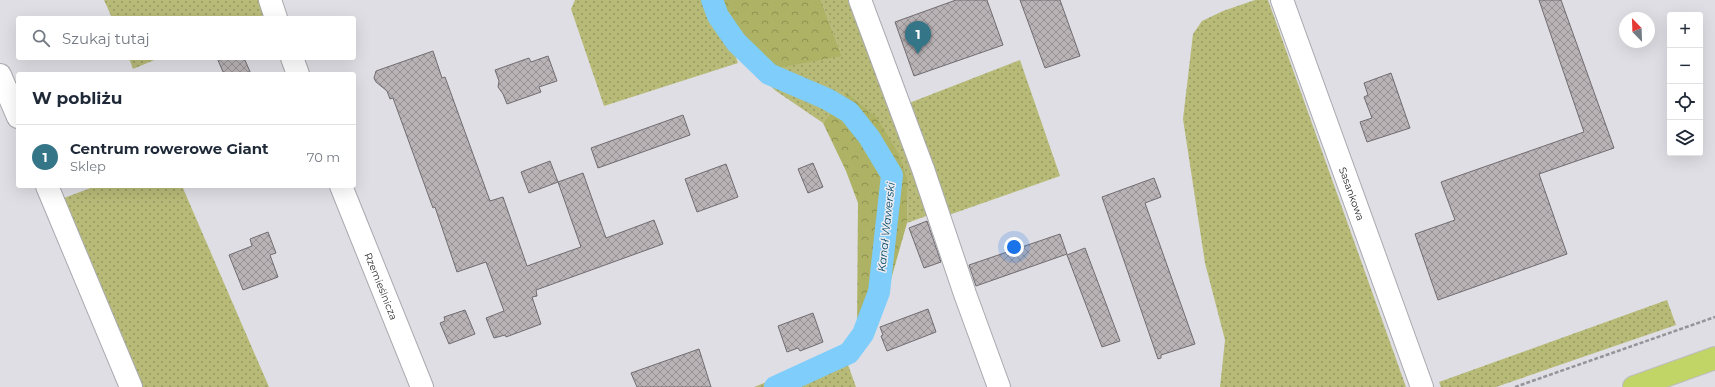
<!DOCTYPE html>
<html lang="pl">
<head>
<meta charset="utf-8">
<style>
  body { margin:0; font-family:Montserrat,sans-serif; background:#f2f2f3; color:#1f2937 }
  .controls { position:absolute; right:12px; top:12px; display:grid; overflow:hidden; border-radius:4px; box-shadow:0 4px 16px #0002 }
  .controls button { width:36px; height:36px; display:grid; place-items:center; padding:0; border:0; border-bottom:1px solid #e0e1e3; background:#fff; color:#1f2937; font:20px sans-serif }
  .compass { position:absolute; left:1619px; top:12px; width:36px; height:36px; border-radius:50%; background:#fff; box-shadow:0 4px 16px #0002; rotate:337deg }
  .you { position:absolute; left:1014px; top:247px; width:14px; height:14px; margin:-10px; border:3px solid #fff; border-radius:50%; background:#1a73e8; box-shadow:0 0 0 6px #1a73e833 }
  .badge { display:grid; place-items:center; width:26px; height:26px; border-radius:50%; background:#347587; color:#fff; font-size:13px; font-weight:700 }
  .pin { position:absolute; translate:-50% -33px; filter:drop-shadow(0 1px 2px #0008) }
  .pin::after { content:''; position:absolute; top:21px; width:14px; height:12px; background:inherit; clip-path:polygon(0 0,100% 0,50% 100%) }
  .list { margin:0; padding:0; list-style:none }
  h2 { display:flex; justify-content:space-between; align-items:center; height:52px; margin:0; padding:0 16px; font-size:17px }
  h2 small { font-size:13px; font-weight:400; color:#747a83 }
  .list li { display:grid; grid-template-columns:26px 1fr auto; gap:12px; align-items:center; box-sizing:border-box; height:64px; padding:0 16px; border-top:1px solid #e0e1e3 }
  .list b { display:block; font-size:15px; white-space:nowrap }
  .list p { margin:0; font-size:13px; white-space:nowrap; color:#747a83 }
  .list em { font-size:13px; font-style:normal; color:#747a83 }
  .icon { flex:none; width:22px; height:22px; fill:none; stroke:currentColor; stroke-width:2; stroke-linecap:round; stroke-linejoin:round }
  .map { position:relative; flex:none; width:1715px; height:387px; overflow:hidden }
  .search { position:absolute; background:#fff; box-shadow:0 4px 16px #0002; left:16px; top:16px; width:340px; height:44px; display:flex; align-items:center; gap:10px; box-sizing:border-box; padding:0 14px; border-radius:4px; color:#747a83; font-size:15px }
  .panel { position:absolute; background:#fff; box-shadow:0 4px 16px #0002; left:16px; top:72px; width:340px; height:116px; border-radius:4px }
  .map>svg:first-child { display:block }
  .grass { fill:url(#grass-dots) }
  .forest { fill:url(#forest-crowns) }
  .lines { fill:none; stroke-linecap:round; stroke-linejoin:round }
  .canal { stroke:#7ecdfb; stroke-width:22 }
  .building { fill:url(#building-cross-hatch); stroke:#716c6f }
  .minor-casing { stroke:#a9aaaf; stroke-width:24 }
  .major-casing { stroke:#bdbdbe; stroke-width:24 }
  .path { stroke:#949499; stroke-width:2.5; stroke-dasharray:4 2; stroke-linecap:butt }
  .minor { stroke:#fff; stroke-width:22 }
  .major { stroke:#c1d566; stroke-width:22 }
  .labels { text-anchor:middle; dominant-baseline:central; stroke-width:3; stroke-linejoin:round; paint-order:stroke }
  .street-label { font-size:10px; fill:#242426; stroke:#ebecf1 }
  .water-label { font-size:11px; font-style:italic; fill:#014664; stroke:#ebecf1 }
</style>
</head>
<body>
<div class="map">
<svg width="1715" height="387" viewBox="0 0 1715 387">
  <defs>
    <pattern id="grass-dots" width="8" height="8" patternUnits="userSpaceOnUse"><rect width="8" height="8" fill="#b8bb78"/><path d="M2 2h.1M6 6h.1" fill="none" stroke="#959862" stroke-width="1.8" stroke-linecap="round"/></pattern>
    <pattern id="forest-crowns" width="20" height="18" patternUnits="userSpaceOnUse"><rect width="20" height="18" fill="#aeb264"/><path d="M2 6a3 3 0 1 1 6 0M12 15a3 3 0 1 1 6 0" fill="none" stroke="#8d9152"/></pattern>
    <pattern id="building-cross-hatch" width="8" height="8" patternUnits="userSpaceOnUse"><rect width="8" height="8" fill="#b9b3b6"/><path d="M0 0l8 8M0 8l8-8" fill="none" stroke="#969194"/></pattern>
  </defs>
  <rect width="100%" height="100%" fill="#dedee4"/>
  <path class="grass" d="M 104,0 L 261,0 L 266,14 L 256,18 L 112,18 Z
    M 575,0 L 720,0 L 726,17 L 842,56 L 821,0 L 850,0 L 929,215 L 907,223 L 908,183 L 847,94 L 823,123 L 776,91 L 735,55 L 738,63 L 604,106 L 571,9 Z
    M 1255,0 L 1268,0 L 1406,387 L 1220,387 L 1225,340 L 1205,263 L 1183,119 L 1193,34 L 1202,21 L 1223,11 Z
    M 129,58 L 159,58 L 133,69 Z
    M 1020,60 L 1060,176 L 946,216 L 904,105 Z
    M 96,186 L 182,186 L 269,387 L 141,387 L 64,198 Z
    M 1667,300 L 1676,325 L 1496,387 L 1441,387 L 1439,382 Z
    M 857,332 L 865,339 L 856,358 L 847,362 L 856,387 L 791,387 L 790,385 L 786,387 L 754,387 L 844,350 Z"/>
  <path class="forest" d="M 720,0 L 821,0 L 842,56 L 777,68 L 740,39 L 726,17 Z
    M 847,93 L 877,118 L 899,154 L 908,183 L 907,223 L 888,290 L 865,339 L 857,332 L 858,203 L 846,171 L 823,123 Z"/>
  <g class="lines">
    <path class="canal" d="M 712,0 L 718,16 L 736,42 L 769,74 L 827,99 L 849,112 L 869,137 L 892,175 L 879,292 L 863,334 L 849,353 L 775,387"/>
  </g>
  <path class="building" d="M 956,0 L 987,0 L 1003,45 L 914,76 L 895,22 Z
    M 1020,0 L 1060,0 L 1080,56 L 1045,68 Z
    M 1539,0 L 1561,0 L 1614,148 L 1539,174 L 1567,254 L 1438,300 L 1415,234 L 1455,220 L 1441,182 L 1584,132 Z
    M 433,51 L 442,78 L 445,77 L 490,201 L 503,197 L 527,266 L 581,247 L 558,182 L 583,173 L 606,238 L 654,220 L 663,244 L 536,290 L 537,296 L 532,297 L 541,324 L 506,337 L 505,335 L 494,338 L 486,318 L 504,311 L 486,262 L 457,272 L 435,207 L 433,208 L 393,98 L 390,99 L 387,91 L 376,82 L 374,78 L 376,71 Z
    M 548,56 L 557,81 L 539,87 L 541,92 L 507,104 L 503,94 L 498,87 L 499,81 L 495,70 L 529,58 L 531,62 Z
    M 217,58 L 244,58 L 251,74 L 224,74 Z
    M 1391,73 L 1410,128 L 1367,142 L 1360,122 L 1372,118 L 1364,97 L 1368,95 L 1364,83 Z
    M 683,115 L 690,135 L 598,168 L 591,148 Z
    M 550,161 L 558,182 L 529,193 L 521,172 Z
    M 813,163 L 823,187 L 808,193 L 798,169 Z
    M 726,164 L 738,197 L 697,212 L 685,179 Z
    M 1154,178 L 1161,197 L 1145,203 L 1195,344 L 1161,355 L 1161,358 L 1158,359 L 1102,197 Z
    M 927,221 L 941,262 L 924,268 L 909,228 Z
    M 268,232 L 276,253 L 270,255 L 278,277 L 243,290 L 229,255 L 252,246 L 250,239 Z
    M 1060,234 L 1067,254 L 976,286 L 969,265 Z
    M 1085,248 L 1120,341 L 1102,347 L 1067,255 Z
    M 928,309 L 936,332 L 887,351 L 881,336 L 883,335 L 880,327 Z
    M 465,310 L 475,334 L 449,344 L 440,323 L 445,321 L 444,317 Z
    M 813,313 L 823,342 L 800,351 L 798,348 L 787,352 L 778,326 Z
    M 699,349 L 711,387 L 637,387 L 631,373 Z"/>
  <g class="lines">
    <g class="minor-casing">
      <g id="minor">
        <path d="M 270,0 L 276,18"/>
        <path d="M 860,0 L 923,169 L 965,294 L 999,387"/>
        <path id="s1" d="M 1282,0 L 1422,387"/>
        <path d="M 292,58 L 298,74"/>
        <path d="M 0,75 L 18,117"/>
        <path d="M 47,186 L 131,387"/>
        <path id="s2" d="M 341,186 L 422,387"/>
      </g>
    </g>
    <g class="major-casing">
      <path id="major" d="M 1634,387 L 1715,358"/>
    </g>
    <path class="path" d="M 1515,387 L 1715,317"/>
    <use href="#minor" class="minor"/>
    <use href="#major" class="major"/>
  </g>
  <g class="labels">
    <g class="street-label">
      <text stroke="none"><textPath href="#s1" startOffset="206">Sasankowa</textPath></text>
      <text stroke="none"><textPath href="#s2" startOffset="108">Rzemieślnicza</textPath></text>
    </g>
    <g class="water-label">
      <text transform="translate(886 227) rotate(-84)">Kanał Wawerski</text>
    </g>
  </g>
</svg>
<div class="controls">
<button>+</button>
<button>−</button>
<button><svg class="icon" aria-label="locate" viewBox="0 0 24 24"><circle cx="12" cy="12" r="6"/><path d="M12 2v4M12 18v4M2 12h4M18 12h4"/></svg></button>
<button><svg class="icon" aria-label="layers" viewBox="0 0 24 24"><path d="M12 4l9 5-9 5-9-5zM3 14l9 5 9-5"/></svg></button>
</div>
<svg class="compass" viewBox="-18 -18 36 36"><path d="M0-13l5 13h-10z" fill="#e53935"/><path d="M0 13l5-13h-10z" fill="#747a83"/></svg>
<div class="you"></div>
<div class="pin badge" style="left:918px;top:54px">1</div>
<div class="search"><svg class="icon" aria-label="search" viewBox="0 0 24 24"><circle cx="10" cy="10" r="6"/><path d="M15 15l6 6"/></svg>Szukaj tutaj</div>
<section class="panel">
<h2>W pobliżu<small></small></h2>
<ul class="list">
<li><span class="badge">1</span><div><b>Centrum rowerowe Giant</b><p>Sklep</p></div><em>70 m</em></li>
</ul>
</section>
</div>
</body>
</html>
